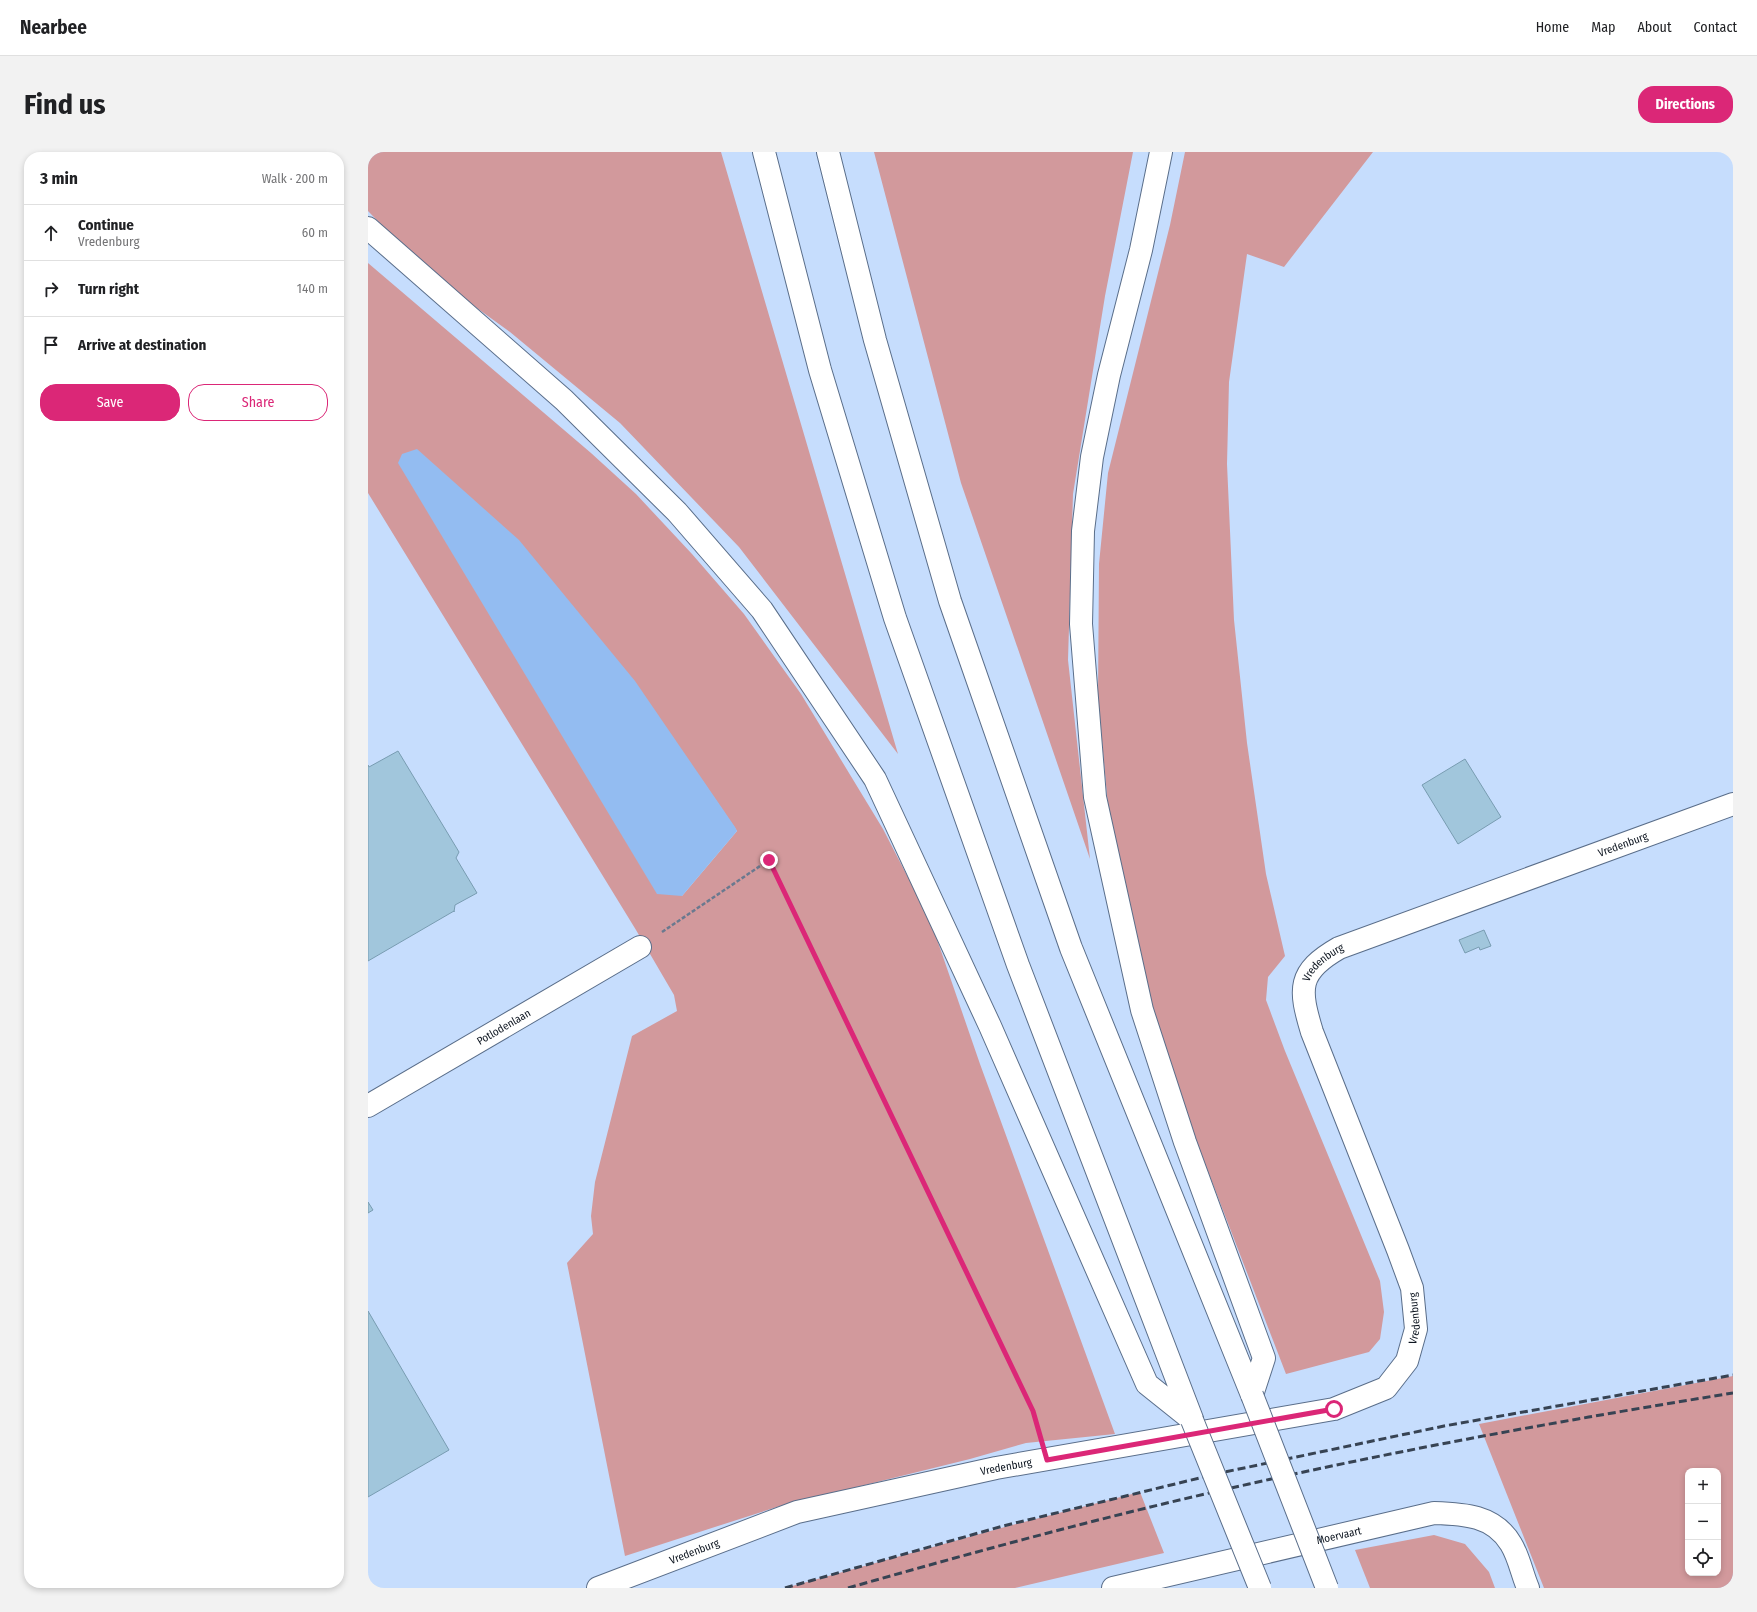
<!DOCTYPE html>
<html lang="en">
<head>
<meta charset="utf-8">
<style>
  body { margin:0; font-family:"Fira Sans Condensed",sans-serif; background:#f2f2f2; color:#202124 }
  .controls { position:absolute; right:12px; bottom:12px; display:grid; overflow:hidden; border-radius:8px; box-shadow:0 2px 6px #0003 }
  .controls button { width:36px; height:36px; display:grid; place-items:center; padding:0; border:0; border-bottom:1px solid #e0e0e0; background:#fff; color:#202124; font:20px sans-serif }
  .stop { position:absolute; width:12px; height:12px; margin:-9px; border:3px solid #db2777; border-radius:50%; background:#fff }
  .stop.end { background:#db2777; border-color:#fff; box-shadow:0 1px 4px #0008 }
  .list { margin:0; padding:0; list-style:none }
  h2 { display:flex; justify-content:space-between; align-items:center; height:52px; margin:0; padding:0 16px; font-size:17px }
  h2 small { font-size:13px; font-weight:400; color:#757577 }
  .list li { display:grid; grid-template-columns:26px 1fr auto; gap:12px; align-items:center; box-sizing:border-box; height:56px; padding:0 16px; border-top:1px solid #e0e0e0 }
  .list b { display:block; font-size:15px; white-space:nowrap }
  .list p { margin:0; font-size:13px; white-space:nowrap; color:#757577 }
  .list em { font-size:13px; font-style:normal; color:#757577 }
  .actions { display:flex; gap:8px; padding:12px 16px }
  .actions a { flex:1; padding:9px 0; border:1px solid #db2777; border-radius:16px; text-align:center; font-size:14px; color:#db2777 }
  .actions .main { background:#db2777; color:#fff }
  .icon { flex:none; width:22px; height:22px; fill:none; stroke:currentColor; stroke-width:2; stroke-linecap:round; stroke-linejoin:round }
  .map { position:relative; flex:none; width:1365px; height:1436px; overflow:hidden; border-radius:16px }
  header { display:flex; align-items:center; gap:24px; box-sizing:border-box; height:56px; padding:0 20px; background:#fff; border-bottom:1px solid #e0e0e0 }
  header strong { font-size:19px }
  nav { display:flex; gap:22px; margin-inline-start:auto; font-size:14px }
  .intro { display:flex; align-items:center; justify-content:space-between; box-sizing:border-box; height:96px; padding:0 24px }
  h1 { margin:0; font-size:28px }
  .button { padding:10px 18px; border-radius:16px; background:#db2777; color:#fff; font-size:14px; font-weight:700 }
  main { display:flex; gap:24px; padding:0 24px }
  aside { flex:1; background:#fff; border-radius:16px; box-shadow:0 2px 6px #0003 }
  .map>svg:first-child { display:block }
  .green { fill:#d2999c; fill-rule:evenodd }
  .water { fill:#93bcf1 }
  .building { fill:#a1c6dc; stroke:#789cb1 }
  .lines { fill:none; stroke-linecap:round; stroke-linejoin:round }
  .minor-casing { stroke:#5a6e8a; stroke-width:24 }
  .highway-casing { stroke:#5a6e8a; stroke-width:24 }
  .path { stroke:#6a798f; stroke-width:2.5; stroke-dasharray:4 2; stroke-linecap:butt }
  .minor { stroke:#fff; stroke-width:22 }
  .highway { stroke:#fff; stroke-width:22 }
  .rail { stroke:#374353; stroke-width:3; stroke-dasharray:8 4; stroke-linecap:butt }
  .highway-bridge-casing { stroke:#5a6e8a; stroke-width:24; stroke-linecap:butt }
  .highway-bridge { stroke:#fff; stroke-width:22 }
  .route { stroke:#db2777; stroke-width:5 }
  .labels { text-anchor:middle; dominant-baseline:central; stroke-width:3; stroke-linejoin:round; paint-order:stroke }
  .street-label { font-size:11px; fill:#0e1621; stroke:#c6ddfd }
</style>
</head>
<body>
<header>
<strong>Nearbee</strong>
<nav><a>Home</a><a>Map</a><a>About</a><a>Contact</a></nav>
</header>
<div class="intro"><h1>Find us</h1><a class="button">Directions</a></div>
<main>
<aside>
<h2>3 min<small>Walk · 200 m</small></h2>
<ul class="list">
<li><svg class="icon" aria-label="ahead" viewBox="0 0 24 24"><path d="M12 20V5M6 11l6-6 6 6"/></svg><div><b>Continue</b><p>Vredenburg</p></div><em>60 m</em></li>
<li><svg class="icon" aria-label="right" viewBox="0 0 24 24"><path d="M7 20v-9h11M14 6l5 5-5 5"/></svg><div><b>Turn right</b></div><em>140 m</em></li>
<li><svg class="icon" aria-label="arrive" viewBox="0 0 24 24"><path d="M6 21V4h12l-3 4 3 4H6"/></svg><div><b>Arrive at destination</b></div></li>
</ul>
<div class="actions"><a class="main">Save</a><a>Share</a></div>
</aside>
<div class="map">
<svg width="1365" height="1436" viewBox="0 0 1365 1436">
  <rect width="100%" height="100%" fill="#c6ddfd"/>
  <path class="green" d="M 0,0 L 353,0 L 530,602 L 371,395 L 252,271 L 142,180 L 59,120 L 0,59 Z
    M 506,0 L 765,0 L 737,144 L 705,342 L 700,508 L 722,707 L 593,331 Z
    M 817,0 L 1005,0 L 916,115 L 879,102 L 861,230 L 859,312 L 866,468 L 879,591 L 898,722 L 917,804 L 900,825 L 898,848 L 917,899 L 1012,1129 L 1016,1160 L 1012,1187 L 1001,1200 L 918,1222 L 821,970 L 780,851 L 741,665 L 730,545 L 731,412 L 740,321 L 802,73 Z
    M 0,111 L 223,301 L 268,342 L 324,402 L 376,462 L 433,542 L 515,677 L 563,770 L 612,912 L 747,1282 L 658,1291 L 602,1307 L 412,1354 L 257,1404 L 199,1111 L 225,1082 L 223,1064 L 227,1030 L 264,884 L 309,859 L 306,843 L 268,778 L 0,341 ZM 334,628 L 369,679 L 314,744 Z
    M 1365,1224 L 1365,1436 L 1176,1436 L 1111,1272 ZM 1320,1319 L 1350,1319 L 1350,1421 L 1320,1421 Z
    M 772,1340 L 796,1401 L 647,1436 L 417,1436 L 644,1373 Z
    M 1066,1383 L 1097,1392 L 1121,1420 L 1127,1436 L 1002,1436 L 987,1398 Z"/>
  <path class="water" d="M 49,297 L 151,388 L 267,529 L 367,675 L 369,679 L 314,744 L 289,742 L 30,311 L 34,302 Z"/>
  <path class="building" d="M 30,599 L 91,700 L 88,706 L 109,741 L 87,753 L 86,760 L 86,759 L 0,809 L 0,613 L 1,615 Z
    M 1097,607 L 1133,665 L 1090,692 L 1054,633 Z
    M 1116,778 L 1123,794 L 1112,798 L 1111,795 L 1097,801 L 1091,788 Z
    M 0,1050 L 5,1058 L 0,1061 Z
    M 0,1159 L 81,1298 L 0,1345 Z"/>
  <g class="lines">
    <g class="minor-casing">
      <g id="minor">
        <path id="s1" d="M 0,954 L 272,795"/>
        <path id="s2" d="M 230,1436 L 429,1360 L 628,1316 L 966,1257 L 1018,1236 L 1039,1209 L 1048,1177 L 1044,1136 L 1030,1098 L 944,880 C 931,837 929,820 971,796 L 1365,652"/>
        <path id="s3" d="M 745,1436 L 1066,1361 C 1096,1362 1126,1363 1143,1392 C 1151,1405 1154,1422 1160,1436"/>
      </g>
    </g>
    <g class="highway-casing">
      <path id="highway" d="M 396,0 L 452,218 L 527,466 L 650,813 L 824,1267
        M 460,0 L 507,188 L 582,449 L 703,796 L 884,1243
        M 793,0 L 773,98 L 741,223 L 724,305 L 715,379 L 713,472 L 727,645 L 774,858 L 817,990 L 896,1206 L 884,1243
        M 0,76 L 196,248 L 309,360 L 394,458 L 507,627 L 622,874 L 779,1232 L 824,1268"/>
    </g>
    <path class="path" d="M 294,780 L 401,708 L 665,1259 L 671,1280"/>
    <use href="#minor" class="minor"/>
    <use href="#highway" class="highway"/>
    <path class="rail" d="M 417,1436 L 635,1374 L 852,1321 L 1076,1274 L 1365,1223
      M 480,1436 C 613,1398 746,1362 881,1332 C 1041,1296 1203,1267 1365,1241"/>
    <g class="highway-bridge-casing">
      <path id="highway-bridge" d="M 884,1243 L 959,1436
        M 824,1268 L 892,1436"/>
    </g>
    <use href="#highway-bridge" class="highway-bridge"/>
  </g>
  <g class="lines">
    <path class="route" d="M 401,708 L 665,1259 L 679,1308 L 966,1257"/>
  </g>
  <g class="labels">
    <g class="street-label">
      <text stroke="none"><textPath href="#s2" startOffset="1602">Vredenburg</textPath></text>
      <text stroke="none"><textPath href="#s2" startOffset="1278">Vredenburg</textPath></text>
      <text stroke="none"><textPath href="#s1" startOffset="157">Potlodenlaan</textPath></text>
      <text stroke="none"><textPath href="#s2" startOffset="894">Vredenburg</textPath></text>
      <text stroke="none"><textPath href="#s2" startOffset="427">Vredenburg</textPath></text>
      <text stroke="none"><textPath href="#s3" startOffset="232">Moervaart</textPath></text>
      <text stroke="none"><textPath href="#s2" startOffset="103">Vredenburg</textPath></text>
    </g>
  </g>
</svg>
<div class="controls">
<button>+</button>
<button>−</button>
<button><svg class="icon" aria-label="locate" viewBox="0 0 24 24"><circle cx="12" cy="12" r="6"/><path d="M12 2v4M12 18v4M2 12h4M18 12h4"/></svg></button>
</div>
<div class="stop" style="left:966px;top:1257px"></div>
<div class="stop end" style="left:401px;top:708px"></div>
</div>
</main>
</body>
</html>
